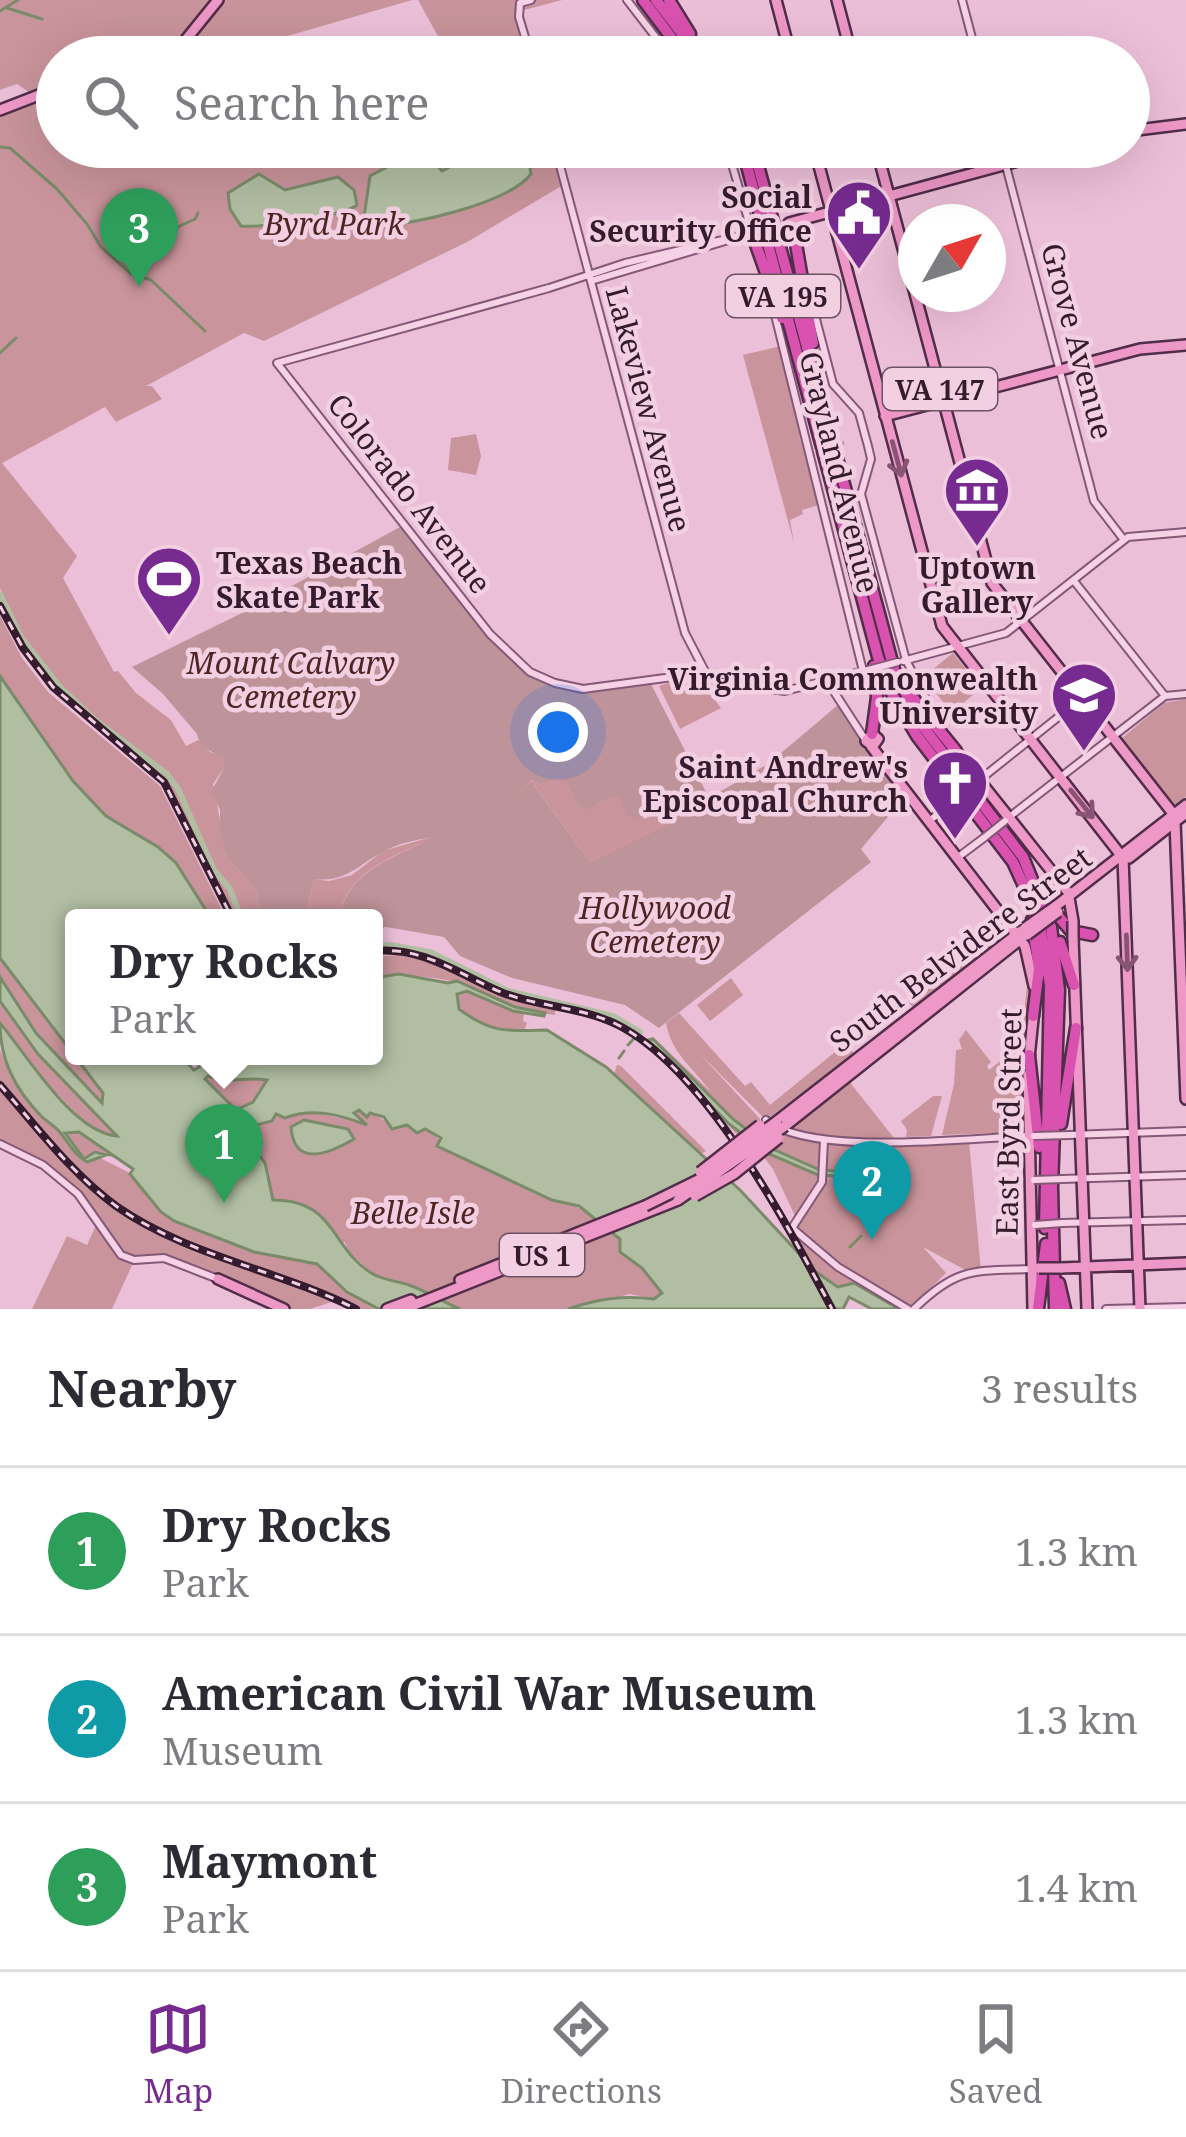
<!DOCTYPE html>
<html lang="en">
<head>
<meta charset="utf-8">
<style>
  body { margin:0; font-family:"Noto Serif",serif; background:#f7f7f7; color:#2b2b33 }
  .compass { position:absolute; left:898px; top:204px; width:108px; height:108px; border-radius:50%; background:#fff; box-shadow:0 12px 48px #0002; rotate:51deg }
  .you { position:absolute; left:558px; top:732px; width:42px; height:42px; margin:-30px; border:9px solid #fff; border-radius:50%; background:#1a73e8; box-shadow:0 0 0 18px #1a73e833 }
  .badge { display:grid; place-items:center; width:78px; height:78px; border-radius:50%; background:#772b90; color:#fff; font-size:39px; font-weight:700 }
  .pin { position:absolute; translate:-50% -99px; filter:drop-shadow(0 3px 6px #0008) }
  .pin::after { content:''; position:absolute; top:63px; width:42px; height:36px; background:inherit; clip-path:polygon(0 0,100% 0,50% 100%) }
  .popup { position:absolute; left:65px; top:909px; width:318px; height:156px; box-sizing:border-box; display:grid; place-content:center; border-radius:12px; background:#fff; filter:drop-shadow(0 3px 9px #0005); font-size:39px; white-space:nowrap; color:#7c7c81 }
  .popup b { font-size:45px; color:#2b2b33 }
  .popup::after { content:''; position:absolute; left:50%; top:100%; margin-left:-24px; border:24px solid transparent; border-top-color:#fff }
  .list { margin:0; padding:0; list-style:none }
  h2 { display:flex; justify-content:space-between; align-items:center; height:156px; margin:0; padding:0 48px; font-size:51px }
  h2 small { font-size:39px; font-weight:400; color:#7c7c81 }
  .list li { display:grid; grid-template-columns:78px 1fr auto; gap:36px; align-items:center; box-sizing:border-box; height:168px; padding:0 48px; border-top:3px solid #e1e1e2 }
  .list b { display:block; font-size:45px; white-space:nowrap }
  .list p { margin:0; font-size:39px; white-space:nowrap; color:#7c7c81 }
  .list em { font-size:39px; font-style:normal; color:#7c7c81 }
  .icon { flex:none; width:66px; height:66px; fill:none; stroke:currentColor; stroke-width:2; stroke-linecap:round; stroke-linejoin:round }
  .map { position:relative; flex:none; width:1186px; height:1309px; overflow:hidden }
  .search { position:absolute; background:#fff; box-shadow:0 12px 48px #0002; left:36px; right:36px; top:36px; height:132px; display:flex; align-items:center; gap:30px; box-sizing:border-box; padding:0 42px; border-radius:66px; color:#7c7c81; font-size:45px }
  .sheet { height:660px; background:#fff }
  nav { display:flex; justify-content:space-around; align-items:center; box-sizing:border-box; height:168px; border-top:3px solid #e1e1e2; background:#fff; font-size:33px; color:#7c7c81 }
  nav a { display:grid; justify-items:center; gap:6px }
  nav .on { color:#772b90 }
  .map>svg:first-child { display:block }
  .green { fill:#c9949b }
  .cemetery { fill:#be9399; fill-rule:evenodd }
  .water { fill:#b1bea2; stroke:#7a8b6a; stroke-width:3; fill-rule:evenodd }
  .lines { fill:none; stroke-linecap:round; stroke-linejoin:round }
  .stream { stroke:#7a8b6a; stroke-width:3 }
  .canal { stroke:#b1bea2; stroke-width:6 }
  .highway-tunnel { stroke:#c79eb6; stroke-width:10; stroke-dasharray:10 5; stroke-linecap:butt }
  .minor-casing { stroke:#845877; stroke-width:10 }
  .major-casing { stroke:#512d49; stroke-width:14 }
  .highway-casing { stroke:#512d49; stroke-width:15 }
  .minor { stroke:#f7d2e6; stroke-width:6 }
  .major { stroke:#ee98c8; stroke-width:9 }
  .highway { stroke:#d952af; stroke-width:10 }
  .rail-casing { stroke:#341c2e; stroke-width:8 }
  .rail { stroke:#f3cfe2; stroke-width:3; stroke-dasharray:9; stroke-linecap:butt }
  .minor-bridge-casing { stroke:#845877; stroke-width:10; stroke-linecap:butt }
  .major-bridge-casing { stroke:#512d49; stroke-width:14; stroke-linecap:butt }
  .minor-bridge { stroke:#f7d2e6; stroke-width:6 }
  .major-bridge { stroke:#ee98c8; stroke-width:9 }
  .oneway { stroke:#885473 }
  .labels { text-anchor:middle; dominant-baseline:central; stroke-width:9; stroke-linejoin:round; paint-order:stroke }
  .shield { fill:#f3cfe2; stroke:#6d5264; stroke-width:3 }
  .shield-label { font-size:27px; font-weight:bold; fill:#341c2e }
  .poi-label { font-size:30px; font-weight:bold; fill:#341c2e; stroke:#f3cfe2; text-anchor:end }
  .park-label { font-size:30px; font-style:italic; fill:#4f2424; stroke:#f3cfe2 }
  .street-label { font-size:30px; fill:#341c2e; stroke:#f3cfe2 }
</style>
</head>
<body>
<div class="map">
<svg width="1186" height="1309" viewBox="0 0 1186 1309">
  <rect width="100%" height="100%" fill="#ecbfd8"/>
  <path class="green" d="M 0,0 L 412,0 L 215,57 L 57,57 L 57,86 L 32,94 L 17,84 L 0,90 Z
    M 418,0 L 562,0 L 517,12 L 529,57 L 419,57 L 445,49 Z
    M 57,93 L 57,147 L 553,147 L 563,185 L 469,241 L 264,341 L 244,333 L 146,386 L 152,386 L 162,399 L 116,422 L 105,407 L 2,463 L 77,556 L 63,578 L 114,672 L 118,671 L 136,693 L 171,720 L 186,746 L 198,740 L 210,752 L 222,755 L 224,768 L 213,784 L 227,857 L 255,889 L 263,918 L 235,918 L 162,775 L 62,694 L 42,670 L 46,666 L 23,636 L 0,588 L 0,114 Z
    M 781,346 L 801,442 L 819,501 L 819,505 L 802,510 L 803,514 L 790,520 L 794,543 L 743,355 Z
    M 476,434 L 481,456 L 476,475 L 448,470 L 451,438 Z
    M 0,616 L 22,658 L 48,692 L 160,786 L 226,918 L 211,918 L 175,863 L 158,847 L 106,817 L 73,781 L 0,676 Z
    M 953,653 L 981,688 L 962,704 L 966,710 L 956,718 L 923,677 Z
    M 675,681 L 706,688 L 721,708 L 680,729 L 659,686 Z
    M 1186,699 L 1186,797 L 1174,806 L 1121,739 L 1164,703 Z
    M 612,753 L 644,819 L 681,803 L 710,798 L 673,821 L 590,862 L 534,785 C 504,801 474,819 443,834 C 408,851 342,869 341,918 L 305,918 L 314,879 L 329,881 L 352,875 L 383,851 L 438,835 L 534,780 L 540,785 Z
    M 1003,924 L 1010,932 L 913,1007 L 908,1002 L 922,992 L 918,986 L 950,960 L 957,970 L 974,956 L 967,946 L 993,925 L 996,929 Z
    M 398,955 C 454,963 498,1002 555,1010 L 555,1015 L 526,1011 L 462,983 L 435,978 L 399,974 L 374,978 L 374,957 Z
    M 0,958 L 103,1093 L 103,1105 L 36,1033 L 0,977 Z
    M 731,978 L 743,995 L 710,1021 L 697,1005 Z
    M 1027,985 L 1031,994 L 1023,1132 L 942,1135 L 954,1084 L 956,1050 L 962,1049 L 959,1040 L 966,1030 L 991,1062 L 987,1066 L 989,1070 L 1021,1045 Z
    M 468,991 L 524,1013 L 523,1021 L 527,1023 L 523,1034 C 498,1030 472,1024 456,1002 L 457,993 Z
    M 0,1001 L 38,1054 L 118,1137 L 110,1137 L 83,1120 L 45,1082 L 0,1023 Z
    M 679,1013 L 745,1086 L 751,1082 L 770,1105 L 846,1043 L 854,1054 L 766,1120 L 699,1053 L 761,1120 L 744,1142 L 647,1040 L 653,1037 L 711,1092 C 694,1069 671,1053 666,1023 Z
    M 0,1050 C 14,1080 34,1115 62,1133 L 63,1136 L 87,1162 L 96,1156 L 130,1173 L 133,1170 C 113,1156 104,1150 84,1159 L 65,1133 L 79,1131 L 108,1152 L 248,1127 L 277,1114 L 285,1118 L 313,1112 L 366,1124 L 354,1112 L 359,1110 L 364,1115 L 371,1113 L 400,1129 L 407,1125 L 417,1133 L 425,1129 C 439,1138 448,1149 462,1158 L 590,1213 L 621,1240 L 627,1253 L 656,1281 L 662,1293 L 654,1299 L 630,1294 L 568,1309 L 460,1309 L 412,1286 L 373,1274 L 349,1252 L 344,1241 L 334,1280 L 379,1309 L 359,1309 L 341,1299 L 310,1309 L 284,1309 L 170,1259 L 134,1261 L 112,1309 L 32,1309 L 67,1236 L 87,1245 L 97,1223 C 74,1184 40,1164 0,1144 Z
    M 617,1065 L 621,1066 L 706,1151 L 699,1155 L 614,1074 Z
    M 208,1075 C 230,1084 244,1077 267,1079 L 253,1102 L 236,1110 L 205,1079 Z
    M 848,1080 L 894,1138 L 849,1139 L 969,1141 L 981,1271 L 969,1272 L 923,1247 L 946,1273 L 910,1308 L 834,1262 L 905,1309 L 861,1287 L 842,1287 L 816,1272 L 792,1228 L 797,1229 L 828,1178 L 818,1178 L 819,1183 L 796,1218 L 773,1169 L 759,1151 L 785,1134 L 794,1136 L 786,1131 Z
    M 933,1096 L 942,1096 L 931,1136 L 906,1137 L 907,1130 L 901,1121 Z"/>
  <path class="cemetery" d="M 400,527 C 424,557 447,586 471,616 C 526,685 562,704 650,682 L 709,798 L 768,764 L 838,705 L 902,800 L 861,849 L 871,862 L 659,1028 L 625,1005 L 512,978 L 460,956 L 444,937 L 386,927 L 374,929 L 374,918 L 341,918 C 343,870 404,854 436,836 C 420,840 401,842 387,850 C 359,863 348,883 314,879 L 305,918 L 263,918 L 255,889 L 227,857 L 220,832 L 220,810 L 211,792 L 224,768 L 222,756 C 211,752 199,747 197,734 L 163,694 L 132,667 L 246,611 ZM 560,777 L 568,784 L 579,807 L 589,809 L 602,800 L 619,797 L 627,816 C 655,821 679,800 707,800 L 673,821 L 590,862 L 533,784 L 511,796 L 533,780 L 540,785 Z"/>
  <path class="water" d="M 411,147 L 445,147 L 429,155 L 442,171 L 459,162 L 458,147 L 513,147 L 529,162 L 531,174 C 508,204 411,225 373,227 L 364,217 L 370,176 L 391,165 Z
    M 259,174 L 285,190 L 338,177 L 354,190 L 357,205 C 343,216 261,228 241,226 L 230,209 L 228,193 Z
    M 0,676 L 73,781 L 106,816 L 158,847 L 176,863 L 211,918 L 74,918 L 74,1056 L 180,1056 L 194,1070 L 210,1060 L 210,1056 L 374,1056 L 374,978 L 399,974 L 448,983 L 457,981 L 515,1007 L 545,1013 L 544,1016 L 513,1011 L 467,991 L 457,994 L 459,1009 C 492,1034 509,1031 547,1030 L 606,1067 L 741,1191 L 816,1272 L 838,1287 L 854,1283 L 899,1309 L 872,1309 L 849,1297 L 843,1309 L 568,1309 C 598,1299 622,1295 654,1299 L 662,1293 L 642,1268 L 620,1252 L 620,1239 L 579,1206 L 552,1200 L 437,1146 L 441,1138 L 425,1129 L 417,1133 L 407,1125 L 392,1129 L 384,1117 L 370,1113 L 367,1117 L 359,1110 L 354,1113 L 367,1125 C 340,1115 313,1107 285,1118 L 276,1114 L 272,1121 L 248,1127 L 254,1148 L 265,1163 L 273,1200 C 337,1200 330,1249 373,1274 C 383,1280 397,1281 409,1285 C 426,1291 443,1302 460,1309 L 379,1309 L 347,1292 L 317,1264 L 254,1252 L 174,1221 L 161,1212 L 130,1174 L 133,1169 L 79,1132 L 65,1133 L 84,1159 L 95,1152 L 106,1155 L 87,1162 C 74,1154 71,1146 62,1135 C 58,1128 47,1122 41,1116 C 15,1089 0,1060 0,1023 C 27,1055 73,1133 117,1136 L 38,1054 L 0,1001 L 0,977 L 36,1033 L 102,1103 L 103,1093 L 0,958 ZM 208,1076 C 232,1085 243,1076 267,1080 L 253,1102 L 236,1110 L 205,1079 Z
    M 653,1039 L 734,1120 L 775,1150 L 820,1170 L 867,1173 L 890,1186 L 884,1192 L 864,1177 L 818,1175 L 767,1153 L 728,1123 L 648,1040 Z
    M 304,1120 L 348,1129 L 354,1139 C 330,1153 294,1169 291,1127 Z"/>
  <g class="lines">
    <path class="stream" d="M 7,8 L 42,19
      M 0,11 L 18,0
      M 0,147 L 10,148 L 57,189 L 87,224 L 101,247 L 131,274 L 146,268 L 154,238 L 195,219 L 198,213
      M 134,274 L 151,280 L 205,331
      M 0,353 L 16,338
      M 628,1045 L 640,1032
      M 619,1058 L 624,1051
      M 850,1247 L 861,1236"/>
    <path class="canal" d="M 0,594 L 21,637 L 60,687 L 95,720 L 167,774 L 178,789 L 214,870 L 230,889 L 241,918
      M 374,947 L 390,945 L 430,952 L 508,991 L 613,1016 L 640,1032"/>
    <path class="highway-tunnel" d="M 839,442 L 840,446"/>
    <g class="minor-casing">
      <path id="minor" d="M 627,0 L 671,57
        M 962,0 L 977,57
        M 531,57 L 519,17 L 520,3 L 531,0
        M 555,147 L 685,633 L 709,679
        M 727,147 L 752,233
        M 1001,147 L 1094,501 L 1124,540
        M 752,233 L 625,263 L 549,288 L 277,363 L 490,634 L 530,672 L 555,683 L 583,689 L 680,676 L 785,691 L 868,670
        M 591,281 L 752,233
        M 811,300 L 833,384 L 859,413 L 868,446 L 871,459 L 861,494 L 906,660 L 939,724
        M 772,303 L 863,671
        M 1074,581 L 1165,696
        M 903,661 L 1006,633 L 1128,537 L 1186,532
        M 827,681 L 866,741
        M 977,782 L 1082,698
        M 1008,818 L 1165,696 L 1186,694
        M 928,822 L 955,800
        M 957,858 L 985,837
        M 766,1120 C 812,1157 966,1138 1028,1136
        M 1069,1135 L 1186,1131
        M 824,1140 L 822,1182 L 792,1228 L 838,1267 L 908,1309
        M 0,1144 L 43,1165 L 78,1194 L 121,1255 L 134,1260 L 164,1258 L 218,1279
        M 1062,1179 L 1186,1175
        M 1062,1223 L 1186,1220
        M 914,1309 C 957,1267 973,1271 1031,1269
        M 1106,1309 L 1186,1307"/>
    </g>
    <g class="major-casing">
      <path id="major" d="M 776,0 L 791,57
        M 837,0 L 852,57
        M 165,57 L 184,42 L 218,0
        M 0,110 L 57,88
        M 1129,131 L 1186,124
        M 814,147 L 942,626 L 1123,858 L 1140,1309
        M 876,147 L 992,583 L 1171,811 L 1175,822 L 1186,1099
        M 789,223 L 1070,147
        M 885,416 L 1140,349 L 1186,345
        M 872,734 L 878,739 L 873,746 L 866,741 Z
        M 871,746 L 1025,946 L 1034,986
        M 956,751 L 1068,892 L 1073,921
        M 1129,858 L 1186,813
        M 1056,906 L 1186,805
        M 1073,938 L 1087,1309
        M 1029,1058 L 1034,1009
        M 1028,1075 L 1033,1309
        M 777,1121 L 1021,931
        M 785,1126 L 1022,938
        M 1061,1268 L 1186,1263
        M 218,1279 L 284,1309
        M 460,1280 L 645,1206
        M 387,1309 L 411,1300
        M 404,1309 L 678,1200"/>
    </g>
    <g class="highway-casing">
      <path id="highway" d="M 643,0 L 686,57
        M 656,0 L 700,57
        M 669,0 L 690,34
        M 742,147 L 822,447
        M 753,147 L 895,673 L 924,728 L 1023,857 L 1051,927 L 1059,990 L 1052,1187 L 1055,1309
        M 755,242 L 782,318
        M 796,244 L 813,343
        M 823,451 L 878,657 L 893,696 L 917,736 L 1013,862 L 1039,919 L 1050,985 L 1045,1228
        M 913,698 L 956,751
        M 872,734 L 877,697 L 874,666
        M 1053,910 L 1071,931 L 1092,935
        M 1032,920 L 1039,969 L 1033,1016
        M 1060,942 L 1074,985
        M 1029,1055 L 1039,1147
        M 1061,1124 L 1076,1028
        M 1059,1283 L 1065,1309
        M 1038,1309 L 1046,1244"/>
    </g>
    <use href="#minor" class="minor"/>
    <use href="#major" class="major"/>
    <use href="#highway" class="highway"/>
    <g class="rail-casing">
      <path id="rail" d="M 0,606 L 23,648 L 53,687 L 164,782 L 232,918
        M 374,951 C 423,946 460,975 503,993 C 540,1007 582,1007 618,1025 C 706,1070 787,1224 832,1309
        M 0,1085 C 36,1126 71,1173 116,1206 C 187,1256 279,1270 356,1309"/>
    </g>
    <use href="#rail" class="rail"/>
    <g class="minor-bridge-casing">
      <path id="minor-bridge" d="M 868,670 L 898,662
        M 955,800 L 975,783
        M 985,837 L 1005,821
        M 1034,1136 L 1069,1135
        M 1034,1180 L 1062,1179
        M 1035,1225 L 1062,1223"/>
    </g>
    <g class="major-bridge-casing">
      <path id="major-bridge" d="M 775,227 L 781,225
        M 760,230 L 766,229
        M 1073,921 L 1073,938
        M 1025,928 L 1056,906
        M 1027,935 L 1058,912
        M 700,1172 L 760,1125
        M 695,1196 L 734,1174 L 779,1138
        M 678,1200 L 785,1126
        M 645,1206 L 698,1180 L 777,1121
        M 1039,1268 L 1061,1268"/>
    </g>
    <use href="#minor-bridge" class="minor-bridge"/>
    <use href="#major-bridge" class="major-bridge"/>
  </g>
  <defs><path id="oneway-shaft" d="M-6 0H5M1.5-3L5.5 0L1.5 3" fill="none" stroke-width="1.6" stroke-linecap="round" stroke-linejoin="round" transform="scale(3)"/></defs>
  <g class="oneway">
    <use href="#oneway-shaft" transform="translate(897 459) rotate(75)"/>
    <use href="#oneway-shaft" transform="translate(1082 804) rotate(51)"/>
    <use href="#oneway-shaft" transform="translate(1127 953) rotate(88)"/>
  </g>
  <defs>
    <g id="civic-pin" transform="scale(3.45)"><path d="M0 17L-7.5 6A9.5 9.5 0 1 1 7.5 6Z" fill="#772b90" stroke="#f3cfe2"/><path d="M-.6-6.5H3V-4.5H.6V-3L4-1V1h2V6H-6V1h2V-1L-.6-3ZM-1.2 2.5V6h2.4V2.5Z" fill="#fff"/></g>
    <g id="museum-pin" transform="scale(3.45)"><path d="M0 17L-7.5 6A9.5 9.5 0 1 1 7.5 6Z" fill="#772b90" stroke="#f3cfe2"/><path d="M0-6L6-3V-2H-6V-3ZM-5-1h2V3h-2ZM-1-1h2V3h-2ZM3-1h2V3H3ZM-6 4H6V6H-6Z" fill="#fff"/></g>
    <g id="stadium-pin" transform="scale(3.45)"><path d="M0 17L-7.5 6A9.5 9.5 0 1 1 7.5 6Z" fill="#772b90" stroke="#f3cfe2"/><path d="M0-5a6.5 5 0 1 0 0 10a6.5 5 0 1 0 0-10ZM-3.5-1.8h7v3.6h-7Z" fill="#fff"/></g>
    <g id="university-pin" transform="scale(3.45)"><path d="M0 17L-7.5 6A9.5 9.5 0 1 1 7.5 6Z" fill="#772b90" stroke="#f3cfe2"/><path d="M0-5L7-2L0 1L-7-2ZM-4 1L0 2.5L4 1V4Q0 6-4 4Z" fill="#fff"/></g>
    <g id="church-pin" transform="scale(3.45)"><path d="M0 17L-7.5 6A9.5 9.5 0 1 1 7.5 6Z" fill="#772b90" stroke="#f3cfe2"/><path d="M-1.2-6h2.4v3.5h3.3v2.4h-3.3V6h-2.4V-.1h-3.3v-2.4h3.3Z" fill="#fff"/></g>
  </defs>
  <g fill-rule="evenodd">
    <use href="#civic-pin" x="859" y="213"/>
    <use href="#museum-pin" x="977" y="490"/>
    <use href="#stadium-pin" x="169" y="579"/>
    <use href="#university-pin" x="1084" y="695"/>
    <use href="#church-pin" x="955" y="783"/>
  </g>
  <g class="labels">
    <g class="shield">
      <rect x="726" y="275" width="114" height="42" rx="9"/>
      <rect x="883" y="368" width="114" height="42" rx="9"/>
      <rect x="500" y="1234" width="84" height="42" rx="9"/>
    </g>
    <g class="shield-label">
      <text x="783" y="296">VA 195</text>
      <text x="940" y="389">VA 147</text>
      <text x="542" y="1255">US 1</text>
    </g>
    <g class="poi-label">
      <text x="812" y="196">Social<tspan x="812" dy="34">Security Office</tspan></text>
      <text x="216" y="562" text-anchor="start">Texas Beach<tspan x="216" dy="34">Skate Park</tspan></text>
      <text x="977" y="567" text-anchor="middle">Uptown<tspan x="977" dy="34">Gallery</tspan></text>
      <text x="1038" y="678">Virginia Commonwealth<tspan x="1038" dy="34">University</tspan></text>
      <text x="908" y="766">Saint Andrew's<tspan x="908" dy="34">Episcopal Church</tspan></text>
    </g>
    <g class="park-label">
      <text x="334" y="223">Byrd Park</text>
      <text x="291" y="662">Mount Calvary<tspan x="291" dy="34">Cemetery</tspan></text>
      <text x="655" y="907">Hollywood<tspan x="655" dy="34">Cemetery</tspan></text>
      <text x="413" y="1212">Belle Isle</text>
    </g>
    <g class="street-label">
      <text transform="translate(1078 341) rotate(75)">Grove Avenue</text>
      <text transform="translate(649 409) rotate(75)">Lakeview Avenue</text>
      <text transform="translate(840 472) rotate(76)">Grayland Avenue</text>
      <text transform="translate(410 493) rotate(52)">Colorado Avenue</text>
      <text transform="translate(960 949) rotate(-37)">South Belvidere Street</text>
      <text transform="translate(1008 1122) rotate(-89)">East Byrd Street</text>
    </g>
  </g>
</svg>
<svg class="compass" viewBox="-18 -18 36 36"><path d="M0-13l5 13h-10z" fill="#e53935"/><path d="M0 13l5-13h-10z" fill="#7c7c81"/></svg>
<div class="you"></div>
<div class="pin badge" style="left:224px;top:1203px;background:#2e9e5b">1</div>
<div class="popup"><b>Dry Rocks</b>Park</div>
<div class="pin badge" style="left:872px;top:1240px;background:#0f9aa8">2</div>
<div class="pin badge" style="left:139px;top:287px;background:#2e9e5b">3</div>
<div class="search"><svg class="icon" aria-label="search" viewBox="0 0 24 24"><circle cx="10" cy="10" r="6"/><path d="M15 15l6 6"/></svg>Search here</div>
</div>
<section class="sheet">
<h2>Nearby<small>3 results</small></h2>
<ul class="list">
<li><span class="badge" style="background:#2e9e5b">1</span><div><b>Dry Rocks</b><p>Park</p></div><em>1.3 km</em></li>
<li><span class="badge" style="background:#0f9aa8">2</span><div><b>American Civil War Museum</b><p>Museum</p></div><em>1.3 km</em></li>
<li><span class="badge" style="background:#2e9e5b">3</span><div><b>Maymont</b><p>Park</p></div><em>1.4 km</em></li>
</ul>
</section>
<nav>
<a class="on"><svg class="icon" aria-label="map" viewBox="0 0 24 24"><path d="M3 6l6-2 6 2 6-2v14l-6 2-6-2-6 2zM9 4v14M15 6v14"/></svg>Map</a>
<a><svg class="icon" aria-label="directions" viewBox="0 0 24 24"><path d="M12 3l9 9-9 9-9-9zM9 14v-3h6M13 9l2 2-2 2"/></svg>Directions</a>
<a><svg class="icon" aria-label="saved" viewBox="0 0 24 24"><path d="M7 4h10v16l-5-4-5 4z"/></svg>Saved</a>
</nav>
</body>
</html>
